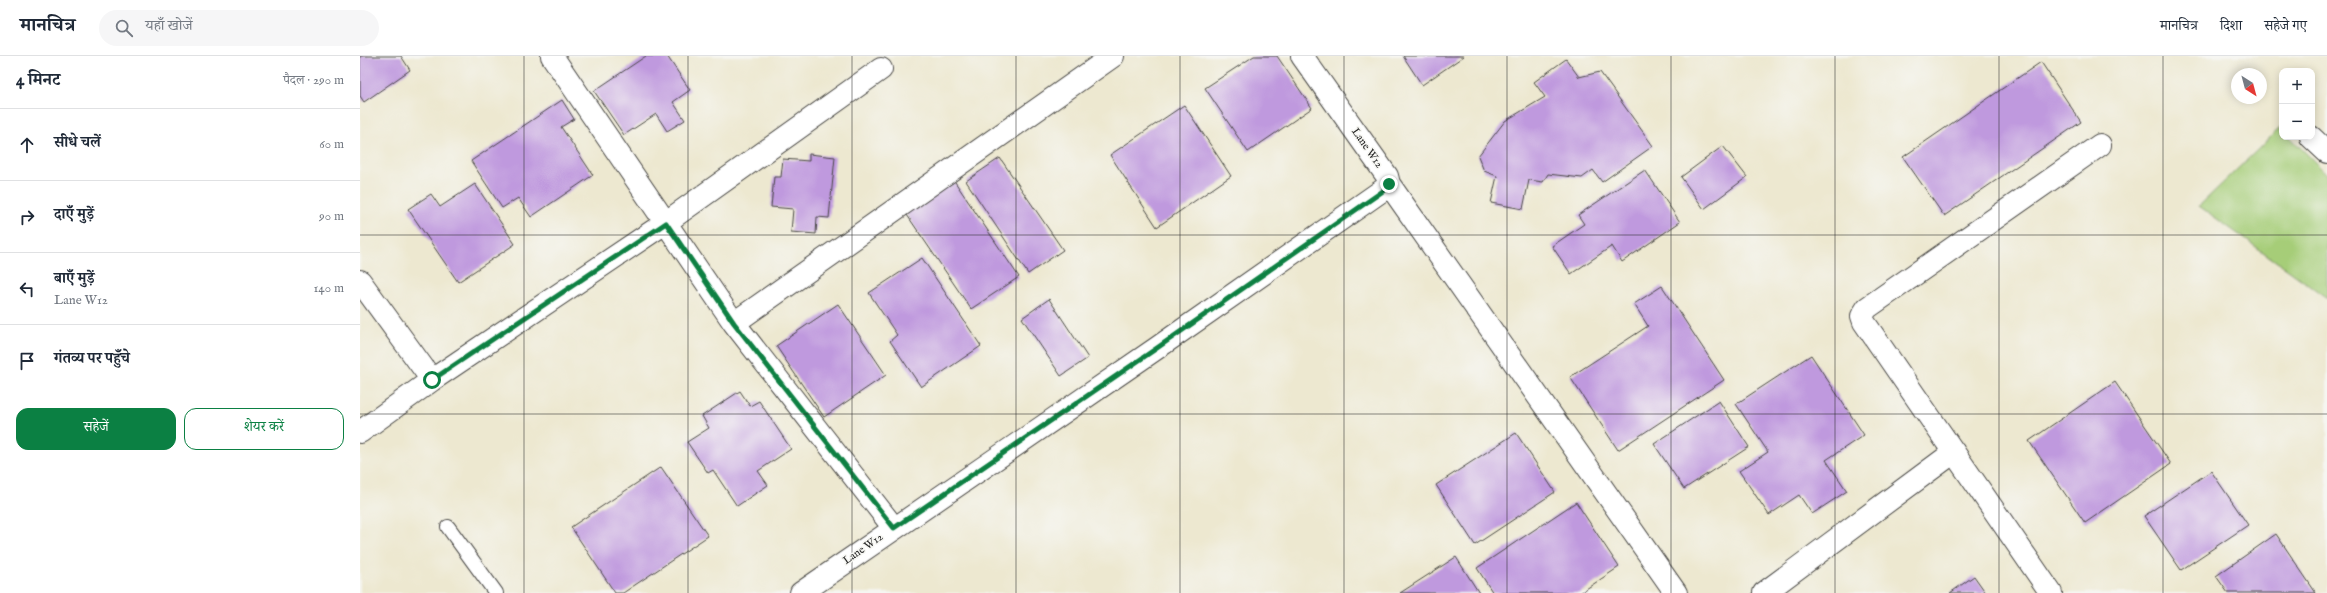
<!DOCTYPE html>
<html lang="hi">
<head>
<meta charset="utf-8">
<style>
  body { margin:0; font-family:"IM FELL English","Noto Serif Devanagari",serif; background:#f6f6f7; color:#1f2937 }
  .controls { position:absolute; right:12px; top:12px; display:grid; overflow:hidden; border-radius:8px; box-shadow:0 2px 10px #0003 }
  .controls button { width:36px; height:36px; display:grid; place-items:center; padding:0; border:0; border-bottom:1px solid #e0e1e3; background:#fff; color:#1f2937; font:20px sans-serif }
  .compass { position:absolute; left:1871px; top:12px; width:36px; height:36px; border-radius:50%; background:#fff; box-shadow:0 2px 10px #0003; rotate:144deg }
  .stop { position:absolute; width:12px; height:12px; margin:-9px; border:3px solid #0b8043; border-radius:50%; background:#fff }
  .stop.end { background:#0b8043; border-color:#fff; box-shadow:0 1px 4px #0008 }
  .list { margin:0; padding:0; list-style:none }
  h2 { display:flex; justify-content:space-between; align-items:center; height:52px; margin:0; padding:0 16px; font-size:17px }
  h2 small { font-size:13px; font-weight:400; color:#747a83 }
  .list li { display:grid; grid-template-columns:26px 1fr auto; gap:12px; align-items:center; box-sizing:border-box; height:72px; padding:0 16px; border-top:1px solid #e0e1e3 }
  .list b { display:block; font-size:15px; white-space:nowrap }
  .list p { margin:0; font-size:13px; white-space:nowrap; color:#747a83 }
  .list em { font-size:13px; font-style:normal; color:#747a83 }
  .actions { display:flex; gap:8px; padding:12px 16px }
  .actions a { flex:1; padding:9px 0; border:1px solid #0b8043; border-radius:12px; text-align:center; font-size:14px; color:#0b8043 }
  .actions .main { background:#0b8043; color:#fff }
  .icon { flex:none; width:22px; height:22px; fill:none; stroke:currentColor; stroke-width:2; stroke-linecap:round; stroke-linejoin:round }
  .map { position:relative; flex:none; width:1967px; height:537px; overflow:hidden }
  header { display:flex; align-items:center; gap:24px; box-sizing:border-box; height:56px; padding:0 20px; background:#fff; border-bottom:1px solid #e0e1e3 }
  header strong { font-size:19px }
  nav { display:flex; gap:22px; margin-inline-start:auto; font-size:14px }
  .search { width:280px; height:36px; background:#f6f6f7; display:flex; align-items:center; gap:10px; box-sizing:border-box; padding:0 14px; border-radius:22px; color:#747a83; font-size:15px }
  main { display:flex }
  aside { flex:1; background:#fff }
  .map>svg:first-child { display:block }
  .green { fill:#a6cd78; stroke:#687c52 }
  .building { fill:#bf99de }
  .lines { fill:none; stroke-linecap:round; stroke-linejoin:round }
  .lane-casing { stroke:#484744; stroke-width:16 }
  .street-casing { stroke:#484744; stroke-width:24 }
  .lane { stroke:#fff; stroke-width:14 }
  .street { stroke:#fff; stroke-width:22 }
  .route { stroke:#0b8043; stroke-width:5 }
  .grid { fill:none; stroke:#2b2b2b; stroke-width:1; stroke-opacity:0.55 }
  .labels { text-anchor:middle; dominant-baseline:central; stroke-width:3; stroke-linejoin:round; paint-order:stroke }
  .street-label { font-size:11px; fill:#2b2b2b; stroke:#f6f6f2 }
</style>
</head>
<body>
<header>
<strong>मानचित्र</strong>
<div class="search"><svg class="icon" aria-label="search" viewBox="0 0 24 24"><circle cx="10" cy="10" r="6"/><path d="M15 15l6 6"/></svg>यहाँ खोजें</div>
<nav><a>मानचित्र</a><a>दिशा</a><a>सहेजे गए</a></nav>
</header>
<main>
<aside>
<h2>4 मिनट<small>पैदल · 290 m</small></h2>
<ul class="list">
<li><svg class="icon" aria-label="ahead" viewBox="0 0 24 24"><path d="M12 20V5M6 11l6-6 6 6"/></svg><div><b>सीधे चलें</b></div><em>60 m</em></li>
<li><svg class="icon" aria-label="right" viewBox="0 0 24 24"><path d="M7 20v-9h11M14 6l5 5-5 5"/></svg><div><b>दाएँ मुड़ें</b></div><em>90 m</em></li>
<li><svg class="icon" aria-label="left" viewBox="0 0 24 24"><path d="M17 20v-9H6M10 6l-5 5 5 5"/></svg><div><b>बाएँ मुड़ें</b><p>Lane W12</p></div><em>140 m</em></li>
<li><svg class="icon" aria-label="arrive" viewBox="0 0 24 24"><path d="M6 21V4h12l-3 4 3 4H6"/></svg><div><b>गंतव्य पर पहुँचे</b></div></li>
</ul>
<div class="actions"><a class="main">सहेजें</a><a>शेयर करें</a></div>
</aside>
<div class="map">
<svg width="1967" height="537" viewBox="0 0 1967 537">
  <rect width="100%" height="100%" fill="#f6f6f2"/>
  <filter id="ink" filterUnits="userSpaceOnUse"><feTurbulence type="fractalNoise" baseFrequency=".025" numOctaves="2"/><feDisplacementMap in="SourceGraphic" scale="8" xChannelSelector="R" yChannelSelector="G"/><feConvolveMatrix kernelMatrix="1 2 1 2 8 2 1 2 1" color-interpolation-filters="sRGB"/></filter>
  <filter id="wash" filterUnits="userSpaceOnUse"><feTurbulence type="fractalNoise" baseFrequency=".012" numOctaves="4" result="noise"/><feDisplacementMap in="SourceGraphic" scale="16" xChannelSelector="R" yChannelSelector="G"/><feGaussianBlur stdDeviation="0.9" result="paint"/><feColorMatrix in="noise" values="0 0 0 0 0 0 0 0 0 0 0 0 0 0 0 0 0 1.4 0 .05"/><feComposite in="paint" operator="in"/></filter>
  <g filter="url(#wash)">
    <rect width="100%" height="100%" fill="#ede8d0"/>
    <path class="green" d="M 1920,72 L 1922,81 L 1930,81 L 1967,118 L 1967,242 L 1839,150 Z"/>
    <g id="blocks">
      <path class="building" d="M 0,0 L 41,0 L 50,14 L 4,46 L 0,40 Z
        M 286,0 L 307,0 L 330,34 L 313,46 L 325,64 L 307,75 L 296,58 L 264,79 L 234,35 Z
        M 894,0 L 917,0 L 952,52 L 888,96 L 845,32 Z
        M 1043,0 L 1104,0 L 1062,29 Z
        M 1206,3 L 1219,21 L 1240,16 L 1293,90 L 1242,126 L 1233,114 L 1222,122 L 1188,118 L 1183,126 L 1169,124 L 1163,153 L 1131,147 L 1137,120 L 1124,115 L 1118,100 L 1145,65 L 1185,41 L 1174,26 Z
        M 1681,6 L 1721,66 L 1584,160 L 1543,101 Z
        M 202,44 L 214,63 L 201,71 L 233,119 L 171,161 L 158,142 L 142,152 L 111,105 Z
        M 824,49 L 871,120 L 797,171 L 750,99 Z
        M 1363,90 L 1387,121 L 1344,153 L 1321,121 Z
        M 449,98 L 475,101 L 469,162 L 457,161 L 456,178 L 431,176 L 433,153 L 411,151 L 414,121 L 421,121 L 423,103 L 449,105 Z
        M 640,102 L 703,194 L 668,218 L 606,125 Z
        M 1285,114 L 1320,166 L 1262,206 L 1252,190 L 1211,218 L 1192,190 L 1224,168 L 1218,159 Z
        M 593,123 L 659,221 L 611,253 L 545,156 Z
        M 115,128 L 155,188 L 98,226 L 48,153 L 71,138 L 80,151 Z
        M 562,202 L 621,290 L 561,331 L 530,285 L 537,279 L 509,237 Z
        M 1302,230 L 1364,324 L 1258,394 L 1210,321 L 1288,270 L 1274,248 Z
        M 689,243 L 728,302 L 701,320 L 662,262 Z
        M 478,248 L 526,319 L 464,361 L 416,290 Z
        M 1451,299 L 1504,379 L 1466,404 L 1487,435 L 1452,458 L 1439,439 L 1409,459 L 1379,415 L 1408,396 L 1376,348 Z
        M 1755,326 L 1811,408 L 1725,467 L 1669,385 Z
        M 380,335 L 390,350 L 399,345 L 431,393 L 398,415 L 408,429 L 377,450 L 353,414 L 348,417 L 327,386 L 349,372 L 342,360 Z
        M 1359,345 L 1389,391 L 1324,433 L 1294,388 Z
        M 1156,377 L 1195,436 L 1115,489 L 1076,429 Z
        M 301,411 L 348,480 L 263,537 L 255,537 L 211,471 Z
        M 1851,415 L 1888,469 L 1821,514 L 1784,460 Z
        M 1216,446 L 1259,511 L 1220,537 L 1133,537 L 1117,512 Z
        M 1916,478 L 1956,537 L 1868,537 L 1856,520 Z
        M 1096,501 L 1119,537 L 1040,537 Z
        M 1614,520 L 1626,537 L 1590,537 Z"/>
    </g>
  </g>
  <g filter="url(#ink)">
    <use href="#blocks" fill-opacity="0" stroke="#484744" stroke-width="1"/>
    <g class="lines">
      <g class="lane-casing">
        <path id="lane" d="M 88,471 L 136,537"/>
      </g>
      <g class="street-casing">
        <path id="street" d="M 192,0 L 374,267 L 534,472
          M 1951,81 L 1967,96
          M 1029,128 L 1316,537
          M 0,225 L 72,324
          M 374,267 L 753,0
          M 0,376 L 72,324 L 305,167 L 521,13
          M 441,537 L 797,292 L 1027,131 L 1029,128 L 1027,120 L 942,0
          M 1404,537 L 1594,396
          M 1691,537 L 1504,266 L 1502,260 L 1507,252 L 1740,89"/>
      </g>
      <use href="#lane" class="lane"/>
      <use href="#street" class="street"/>
    </g>
  </g>
  <g class="lines" filter="url(#ink)">
    <path class="route" d="M 72,324 L 306,167 L 374,267 L 534,472 L 797,292 L 1023,135 L 1029,128"/>
  </g>
  <path class="grid" d="M 164,0 L 164,537M 328,0 L 328,537M 492,0 L 492,537M 656,0 L 656,537M 820,0 L 820,537M 984,0 L 984,537M 1147,0 L 1147,537M 1311,0 L 1311,537M 1475,0 L 1475,537M 1639,0 L 1639,537M 1803,0 L 1803,537M 0,179 L 1967,179M 0,358 L 1967,358"/>
  <g class="labels">
    <g class="street-label">
      <text transform="translate(1007 92) rotate(55)">Lane W12</text>
      <text transform="translate(503 493) rotate(-35)">Lane W12</text>
    </g>
  </g>
</svg>
<div class="controls">
<button>+</button>
<button>−</button>
</div>
<svg class="compass" viewBox="-18 -18 36 36"><path d="M0-13l5 13h-10z" fill="#e53935"/><path d="M0 13l5-13h-10z" fill="#747a83"/></svg>
<div class="stop" style="left:72px;top:324px"></div>
<div class="stop end" style="left:1029px;top:128px"></div>
</div>
</main>
</body>
</html>
